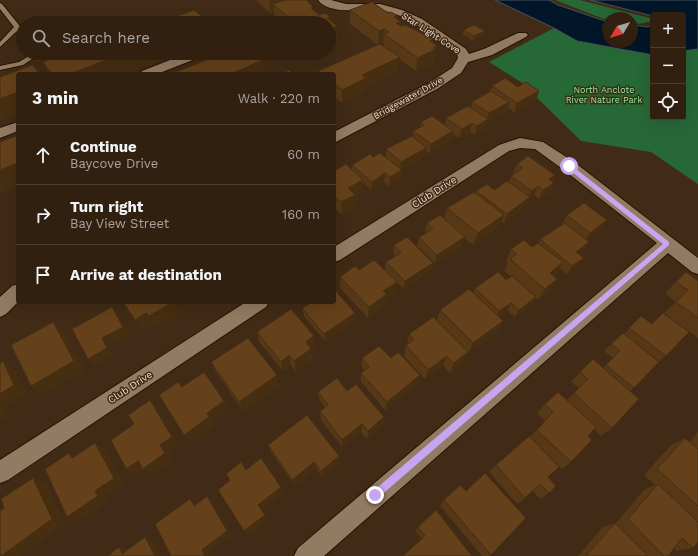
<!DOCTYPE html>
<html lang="en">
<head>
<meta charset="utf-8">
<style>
  body { margin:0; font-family:"Work Sans",sans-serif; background:#3d2d1e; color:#f1f3f6 }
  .controls { position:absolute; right:12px; top:12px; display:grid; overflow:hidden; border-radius:4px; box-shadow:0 4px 16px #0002 }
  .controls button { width:36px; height:36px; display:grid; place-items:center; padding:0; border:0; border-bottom:1px solid #4c3e30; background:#312010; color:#f1f3f6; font:20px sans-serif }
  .compass { position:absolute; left:602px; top:12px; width:36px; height:36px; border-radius:50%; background:#312010; box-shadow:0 4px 16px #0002; rotate:232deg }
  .stop { position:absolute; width:12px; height:12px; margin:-9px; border:3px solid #c6a6f0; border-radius:50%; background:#fff }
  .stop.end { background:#c6a6f0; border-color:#fff; box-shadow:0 1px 4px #0008 }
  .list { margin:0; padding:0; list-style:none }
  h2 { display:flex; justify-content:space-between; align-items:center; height:52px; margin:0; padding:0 16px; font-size:17px }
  h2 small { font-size:13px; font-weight:400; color:#a8a39f }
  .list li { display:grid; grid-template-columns:26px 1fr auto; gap:12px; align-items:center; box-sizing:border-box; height:60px; padding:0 16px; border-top:1px solid #4c3e30 }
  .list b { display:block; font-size:15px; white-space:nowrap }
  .list p { margin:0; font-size:13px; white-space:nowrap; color:#a8a39f }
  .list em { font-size:13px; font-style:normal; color:#a8a39f }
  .icon { flex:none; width:22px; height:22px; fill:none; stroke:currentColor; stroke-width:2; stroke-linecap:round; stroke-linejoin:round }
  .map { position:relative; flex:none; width:698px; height:556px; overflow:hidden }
  .search { position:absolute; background:#312010; box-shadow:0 4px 16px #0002; left:16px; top:16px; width:320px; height:44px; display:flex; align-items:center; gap:10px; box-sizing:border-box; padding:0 14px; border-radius:22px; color:#a8a39f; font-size:15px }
  .panel { position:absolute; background:#312010; box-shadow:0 4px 16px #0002; left:16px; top:72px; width:320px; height:232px; border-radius:4px }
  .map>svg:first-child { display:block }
  .green { fill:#276837 }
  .water { fill:#021629; stroke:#49525c }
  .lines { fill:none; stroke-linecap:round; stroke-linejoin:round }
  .lane-casing { stroke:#271300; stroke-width:2 }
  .street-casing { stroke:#271300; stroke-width:2 }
  .lane { fill:#937a62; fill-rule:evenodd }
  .street { fill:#937a62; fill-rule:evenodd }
  .wall { fill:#563816; fill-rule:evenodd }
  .shaded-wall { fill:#462e12 }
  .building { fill:#64411a; stroke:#462e12 }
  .route { fill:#c6a6f0 }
  .labels { text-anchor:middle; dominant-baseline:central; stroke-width:3; stroke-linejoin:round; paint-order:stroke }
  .far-street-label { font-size:9px; fill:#eedfd3; stroke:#412b16 }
  .far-park-label { font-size:9px; fill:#88f09c; stroke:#412b16 }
  .street-label { font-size:10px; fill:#eedfd3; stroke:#412b16 }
</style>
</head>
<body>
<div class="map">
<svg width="698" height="556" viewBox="0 0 698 556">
  <rect width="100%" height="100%" fill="#412b16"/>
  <path class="green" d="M 555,0 L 580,0 L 653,19 C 646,24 641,24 632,23 L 632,18 L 604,19 Z
    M 554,28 L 577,41 L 653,55 L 653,117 L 683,117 L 683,51 L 698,49 L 698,184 L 651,152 L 581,141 L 521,82 L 489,62 Z"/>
  <path class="water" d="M 495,0 L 549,0 L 558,5 L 608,22 L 608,42 L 632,42 L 632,25 L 648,27 L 653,24 L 653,55 L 577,41 L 554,28 Z
    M 590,0 L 698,0 L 698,49 L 683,51 L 683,15 L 653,16 Z"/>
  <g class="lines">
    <g class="lane-casing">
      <path id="lane" d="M 0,3 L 2,4 L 23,30 L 23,36 L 17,31 L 0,47 L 0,42 L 14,27 L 0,9 Z
        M 30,53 L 36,53 L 35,57 L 23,65 L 0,70 L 0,66 L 19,62 L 29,56 Z"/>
    </g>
    <g class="street-casing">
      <path id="street" d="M 318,0 L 331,0 L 346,4 L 380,4 L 402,10 L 422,19 L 466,49 L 469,54 L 484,49 L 518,33 L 526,33 L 528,35 L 526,37 L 492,55 L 468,62 L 461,73 L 437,89 L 334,143 L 334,132 L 429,83 L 452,68 L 458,58 L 457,54 C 434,38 409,14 380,10 C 362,8 330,16 318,0 Z
        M 188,53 L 205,53 L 203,56 L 157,74 L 140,74 L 142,71 Z
        M 206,53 L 220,53 L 225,61 C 216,74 203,74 189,74 C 194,67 206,66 213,60 Z
        M 18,122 L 18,131 L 0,138 L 0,128 Z
        M 520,138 L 543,142 L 574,162 L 698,258 L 698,274 L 692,272 L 668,253 L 324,556 L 294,556 L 298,548 L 657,243 L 564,170 L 535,149 L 520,148 L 509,151 L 340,260 L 334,262 L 334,247 L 499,145 Z
        M 18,284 L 18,302 L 6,314 L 0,317 L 0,297 L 12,286 Z
        M 246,302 L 269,302 L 266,307 L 8,480 L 0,483 L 0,460 Z"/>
    </g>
    <use href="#lane" class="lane"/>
    <use href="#street" class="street"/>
  </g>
  <path class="wall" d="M 256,0 L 306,0 L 313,10 L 319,15 L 330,21 L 337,26 L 338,40 L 329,43 L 329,23 L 281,23 L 275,18 L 274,13 L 271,14 Z
    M 350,10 L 388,13 L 397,16 L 397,19 L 400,26 L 433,42 L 435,59 L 434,60 L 434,63 L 416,71 L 399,59 L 398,71 L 366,87 L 366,91 L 342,103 L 334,97 L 334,74 L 318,74 L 318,71 L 378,45 L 350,24 ZM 384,43 L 383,46 L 380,44 L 383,42 Z
    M 463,30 L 483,35 L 473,41 L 463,34 Z
    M 32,53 L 156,53 L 158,60 L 123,74 L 50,74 L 43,62 L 47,60 L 36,61 Z
    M 492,86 L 518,87 L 539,91 L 536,100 L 514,112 L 507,107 L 506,111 L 488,122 L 486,129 L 475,135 L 470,132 L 459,138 L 453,134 L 451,140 L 430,153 L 426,151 L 425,157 L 402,170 L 401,179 L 389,186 L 384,182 L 371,190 L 363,183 L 362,193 L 355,197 L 355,207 L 342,215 L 334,207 L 334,168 L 336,170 L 352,170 L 352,165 L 373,157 L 386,157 L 386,149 L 413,136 L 413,131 L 420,127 L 421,122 L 445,125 L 446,118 L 471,107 L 472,102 L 490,91 Z
    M 517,164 L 555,175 L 552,181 L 550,192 L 539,199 L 534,195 L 529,199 L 526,206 L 504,223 L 501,221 L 499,227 L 473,245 L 464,238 L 462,246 L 435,263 L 417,246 L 419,237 L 426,233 L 425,231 L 427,223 L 444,219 L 447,208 L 476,193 L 476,191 L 494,190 L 509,182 L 511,176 L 515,174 L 513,173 Z
    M 567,215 L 601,229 L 586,240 L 589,242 L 584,251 L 579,254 L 584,258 L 578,266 L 567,274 L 560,268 L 556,274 L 553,276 L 557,279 L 550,291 L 538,300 L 536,298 L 531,305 L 515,317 L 507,310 L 499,317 L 503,321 L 498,332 L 468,353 L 464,362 L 450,373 L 443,365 L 425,379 L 404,356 L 406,345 L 407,345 L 407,344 L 409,334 L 437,320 L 440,310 L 473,293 L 475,288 L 506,280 L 511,277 L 504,271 L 508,263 L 506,262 L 511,249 L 532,247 L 539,243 L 540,239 L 563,224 L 562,224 Z
    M 394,245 L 433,263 L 431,271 L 403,289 L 397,282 L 395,293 L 386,299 L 385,305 L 368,318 L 340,288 L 340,277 L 359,270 L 385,270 L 386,262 L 396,257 L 393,254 Z
    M 686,272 L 698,281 L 698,338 L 664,313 L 676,302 L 665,293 Z
    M 302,308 L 355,320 L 325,341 L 304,316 Z
    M 663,313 L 666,356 L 659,362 L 630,391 L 612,428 L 601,436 L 594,429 L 588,436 L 571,462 L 562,469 L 548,456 L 548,477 L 549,493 L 540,499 L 533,491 L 525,498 L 517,504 L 489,472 L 496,465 L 530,437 L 545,421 L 537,413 L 545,404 L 567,400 L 579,388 L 571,382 L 580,372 L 603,368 L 613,358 L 604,351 L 611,344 L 624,334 L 641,316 L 652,324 Z
    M 257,332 L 314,336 L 316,346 L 311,349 L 313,359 L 296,371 L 291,365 L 283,371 L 260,343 Z
    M 362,358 L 417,384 L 385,410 L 361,382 L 361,373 L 364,371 L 362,368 Z
    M 211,362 L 280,385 L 243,411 L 216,372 Z
    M 347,391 L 384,417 L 383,425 L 367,439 L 361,432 L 342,447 L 321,420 L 320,411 L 325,407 L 320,401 L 318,392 Z
    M 698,432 L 698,542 L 693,548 L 677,551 L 674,548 L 668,556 L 578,556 L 603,527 L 615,523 L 616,523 L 644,490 L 655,485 L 644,475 L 671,445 L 685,438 L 690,442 Z
    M 268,445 L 339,463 L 322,477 L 316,468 L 295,486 L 271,452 Z
    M 444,500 L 491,555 L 489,556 L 482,556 L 440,506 Z
    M 418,527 L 472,556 L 403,556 L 422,539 L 415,531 Z"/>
  <path class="shaded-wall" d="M 269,0 L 294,0 L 273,4 L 274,13 L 271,14 Z
    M 397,16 L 397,23 L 401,22 L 399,35 L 394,17 Z
    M 330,17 L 331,29 L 337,26 L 338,40 L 329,43 L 329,23 L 327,18 Z
    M 384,29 L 383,42 L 378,45 L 379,31 Z
    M 485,31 L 483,35 L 473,41 L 474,36 Z
    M 433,39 L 431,51 L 433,48 L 437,46 L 435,59 L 434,60 L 434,63 L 416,71 L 418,58 L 430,41 Z
    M 125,53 L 156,53 L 158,60 L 123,74 L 70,74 Z
    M 165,53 L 172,53 L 166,56 Z
    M 400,57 L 398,71 L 366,87 L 366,91 L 342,103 L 342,90 L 362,75 Z
    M 263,60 L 265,74 L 231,74 Z
    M 539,91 L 536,100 L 514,112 L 517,103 Z
    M 18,92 L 18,114 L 0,121 L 0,99 Z
    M 509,102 L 506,111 L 488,122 L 486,129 L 475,135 L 477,126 L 487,120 L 489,113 Z
    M 472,123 L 470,132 L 459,138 L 462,129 Z
    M 453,131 L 451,140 L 430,153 L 431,144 Z
    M 426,148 L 425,157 L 400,171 L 401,162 Z
    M 18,163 L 18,185 L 0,193 L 0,170 Z
    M 402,170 L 401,179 L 389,186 L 390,177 Z
    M 385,173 L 384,182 L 371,190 L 372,182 Z
    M 555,175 L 550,184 L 549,179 Z
    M 363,180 L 362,193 L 355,197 L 355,207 L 342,215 L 341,202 L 348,188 Z
    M 554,183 L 550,192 L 539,199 L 543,190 Z
    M 538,186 L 534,195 L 529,199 L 526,206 L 504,223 L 507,214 L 528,199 L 532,191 Z
    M 335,211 L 335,220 L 334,221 L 334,212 Z
    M 504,215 L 499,227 L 473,245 L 478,233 Z
    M 607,220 L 601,229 L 585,241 L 590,233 Z
    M 465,237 L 462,246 L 435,263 L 437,255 Z
    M 589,242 L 584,251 L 571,260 L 576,252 Z
    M 584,258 L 578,266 L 567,274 L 572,266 Z
    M 563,262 L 556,274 L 543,285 L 550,273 Z
    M 433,263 L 431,271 L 403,289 L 405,281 Z
    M 557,279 L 550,291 L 538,300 L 545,289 Z
    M 397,282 L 395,293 L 386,299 L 385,305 L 368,318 L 369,307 L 383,291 Z
    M 536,297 L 531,305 L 515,317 L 519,310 Z
    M 174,302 L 180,313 L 156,327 L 149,316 Z
    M 185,302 L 198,302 L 188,308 Z
    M 511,303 L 507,310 L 496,319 L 499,311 Z
    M 112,307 L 118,315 L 129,334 L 108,346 L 113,355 L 94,366 L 88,359 L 102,338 Z
    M 146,313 L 154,324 L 142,330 L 135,320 Z
    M 355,313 L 355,320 L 325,341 L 324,334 Z
    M 503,321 L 498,332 L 468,353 L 473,343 Z
    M 53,322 L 64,332 L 85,370 L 43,395 L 31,386 Z
    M 314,336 L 316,346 L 311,349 L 313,359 L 296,371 L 294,361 L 306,342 Z
    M 468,352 L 464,362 L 450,373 L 454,363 Z
    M 289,355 L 291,365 L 283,371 L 281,362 Z
    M 447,356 L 443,365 L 425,379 L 428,370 Z
    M 3,361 L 16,371 L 27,394 L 5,409 L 8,416 L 0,421 L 0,394 Z
    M 277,375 L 280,385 L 243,411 L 239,402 Z
    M 420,375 L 417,384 L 385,410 L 387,402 Z
    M 150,400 L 158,409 L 179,444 L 168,452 L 173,460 L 151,475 L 144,470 L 135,476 L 126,469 L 160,445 Z
    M 224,401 L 229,409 L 212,421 L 215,425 L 191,443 L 184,435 L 207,413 Z
    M 384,417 L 383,425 L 367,439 L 368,431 Z
    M 362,424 L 361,432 L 342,447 L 342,440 Z
    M 95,443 L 106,450 L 124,484 L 106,496 L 108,501 L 79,522 L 67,517 L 95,491 Z
    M 69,453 L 81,460 L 72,458 Z
    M 339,456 L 339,463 L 322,477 L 321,471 Z
    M 314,462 L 316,468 L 295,486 L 292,480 Z
    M 33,478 L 47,484 L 65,524 L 21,556 L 1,556 Z
    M 281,487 L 284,492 L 262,510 L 269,519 L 249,535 L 244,531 L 258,505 Z
    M 207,496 L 213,502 L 232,535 L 208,553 L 210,556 L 205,556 L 202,550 Z
    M 190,499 L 197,504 L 194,506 Z
    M 145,537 L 154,541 L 162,556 L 155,556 Z
    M 119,547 L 130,551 L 122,554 Z"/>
  <path class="building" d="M 286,0 L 306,0 L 313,7 L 311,8 L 319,15 L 325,13 L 330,17 L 327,18 L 337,26 L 329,30 L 329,23 L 295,23 L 273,4 Z
    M 372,2 L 388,13 L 391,12 L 397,16 L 394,17 L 401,22 L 396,23 L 401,26 L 405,25 L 433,39 L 430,41 L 437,46 L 433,48 L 436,49 L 418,58 L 384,34 L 389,32 L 384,29 L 379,31 L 350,10 Z
    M 194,10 L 209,22 L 206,23 L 158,23 Z
    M 474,25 L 485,31 L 474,36 L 463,30 Z
    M 380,44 L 400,57 L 362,75 L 366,78 L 342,90 L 334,83 L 334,74 L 322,74 L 318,71 Z
    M 67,53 L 125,53 L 70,74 L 52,74 L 43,62 Z
    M 224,53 L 255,53 L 263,60 L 231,74 L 171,74 Z
    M 33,65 L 39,74 L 18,74 L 18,92 L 0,99 L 0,77 Z
    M 289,70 L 293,74 L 281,74 Z
    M 505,78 L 518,87 L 526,82 L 539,91 L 517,103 L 492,86 Z
    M 491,91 L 509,102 L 489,113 L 472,102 Z
    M 468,106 L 488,119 L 477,126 L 472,123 L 462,129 L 446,118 Z
    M 432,116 L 453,131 L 431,144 L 413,131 L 424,125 L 421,122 Z
    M 18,135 L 18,163 L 0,170 L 0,142 Z
    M 412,136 L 426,148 L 401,162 L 386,149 Z
    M 380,153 L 402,170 L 390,177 L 385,173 L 372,182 L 352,165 L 370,154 L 373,157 Z
    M 528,156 L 555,175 L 549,179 L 554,183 L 543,190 L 538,186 L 532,191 L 511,176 L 523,168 L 517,164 Z
    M 346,164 L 363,180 L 348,188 L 355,195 L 341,202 L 334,195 L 334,168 L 336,170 Z
    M 507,181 L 530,197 L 507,214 L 476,191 L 487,184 L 494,190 Z
    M 474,192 L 504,215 L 478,233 L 447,208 Z
    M 584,203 L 607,220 L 590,233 L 567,215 Z
    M 440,215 L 465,237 L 437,255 L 419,237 L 433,229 L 427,223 Z
    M 565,223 L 589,242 L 576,252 L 584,258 L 572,266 L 540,239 Z
    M 407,237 L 433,263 L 405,281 L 386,262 L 401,253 L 394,245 Z
    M 524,240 L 532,247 L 538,243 L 563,262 L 550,273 L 557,279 L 545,289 L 510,259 L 517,254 L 511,249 Z
    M 374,260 L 397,282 L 383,291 L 387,294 L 369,307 L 340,277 L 355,266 L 359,270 Z
    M 498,272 L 506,280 L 512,276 L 536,297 L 519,310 L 511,303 L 499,311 L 475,288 Z
    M 686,272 L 698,281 L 698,318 L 676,302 L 688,290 L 676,282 Z
    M 334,289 L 355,313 L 324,334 L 302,308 L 313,302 L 334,302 Z
    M 469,289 L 503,321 L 473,343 L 440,310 Z
    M 123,302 L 173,302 L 149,316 L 146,313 L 135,320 Z
    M 112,307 L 123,327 L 102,338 L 107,348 L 88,359 L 72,329 Z
    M 291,309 L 314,336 L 306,342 L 311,349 L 294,361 L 289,355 L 281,362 L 257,332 Z
    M 663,313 L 689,332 L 666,356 L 629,328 L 641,316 L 652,324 Z
    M 433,317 L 468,352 L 454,363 L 447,356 L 428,370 L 406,345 L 414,340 L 409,334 Z
    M 53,322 L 74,361 L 31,386 L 11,345 Z
    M 623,333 L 659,362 L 634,388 L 606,365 L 620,351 L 611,344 Z
    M 248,338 L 277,375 L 239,402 L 211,362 Z
    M 379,346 L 391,358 L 398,352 L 420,375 L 387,402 L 361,373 L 369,367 L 362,358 Z
    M 593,359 L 639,399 L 612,428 L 574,393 L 588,379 L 580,372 Z
    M 3,361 L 14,385 L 0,394 L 0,363 Z
    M 204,372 L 224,401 L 207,413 L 209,417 L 184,435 L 159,395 L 178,382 L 182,387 Z
    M 337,378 L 347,391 L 356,384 L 384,417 L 368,431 L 362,424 L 342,440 L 320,411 L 328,405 L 318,392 Z
    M 558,392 L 596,427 L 588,436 L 592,440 L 571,462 L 537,430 L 553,412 L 545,404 Z
    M 150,400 L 172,437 L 160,445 L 165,453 L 143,469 L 138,461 L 126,469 L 111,440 L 134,424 L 128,415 Z
    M 307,415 L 339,456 L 321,471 L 314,462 L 292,480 L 268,445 Z
    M 529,436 L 559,467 L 548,477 L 556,486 L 549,493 L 540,484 L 525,498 L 496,465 Z
    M 685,438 L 698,449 L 698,506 L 657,469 Z
    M 95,443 L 114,478 L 95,491 L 98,496 L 67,517 L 45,469 L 69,453 L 72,458 Z
    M 261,458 L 281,487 L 258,505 L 265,515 L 244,531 L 218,490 L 230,480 L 226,474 L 241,462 L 246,470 Z
    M 485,473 L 526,518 L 491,555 L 444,500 L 460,485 L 466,491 Z
    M 33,478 L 52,519 L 1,556 L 0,553 L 0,511 L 4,508 L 1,499 Z
    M 658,484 L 698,522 L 698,542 L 693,548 L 682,538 L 668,556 L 664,556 L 628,519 Z
    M 207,496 L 227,531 L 202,550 L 205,556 L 171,556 L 155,524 L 190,499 L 194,506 Z
    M 436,510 L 472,556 L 405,556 L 404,555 L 425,536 L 418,527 Z
    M 615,523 L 648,556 L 586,556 Z
    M 145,537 L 155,556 L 108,556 L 119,547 L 122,554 Z"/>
  <path class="route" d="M 567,165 L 571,165 L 669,242 L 669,245 L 378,498 L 375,499 L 372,498 L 371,495 L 372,492 L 663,244 L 567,168 Z"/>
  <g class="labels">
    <g class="far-street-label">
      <text transform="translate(431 33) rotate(33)">Star Light Cove</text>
      <text transform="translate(408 98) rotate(-29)">Bridgewater Drive</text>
    </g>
    <g class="far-park-label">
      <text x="604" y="90">North Anclote<tspan x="604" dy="10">River Nature Park</tspan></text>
    </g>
    <g class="street-label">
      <text transform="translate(434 192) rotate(-32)">Club Drive</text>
      <text transform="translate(130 387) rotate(-33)">Club Drive</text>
    </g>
  </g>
</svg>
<div class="controls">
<button>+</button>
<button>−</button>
<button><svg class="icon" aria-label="locate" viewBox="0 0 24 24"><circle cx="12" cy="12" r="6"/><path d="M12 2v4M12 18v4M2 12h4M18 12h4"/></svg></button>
</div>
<svg class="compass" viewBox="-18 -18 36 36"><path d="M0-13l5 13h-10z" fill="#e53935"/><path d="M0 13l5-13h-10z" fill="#a8a39f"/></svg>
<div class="stop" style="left:569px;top:166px"></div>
<div class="stop end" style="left:375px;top:495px"></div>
<div class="search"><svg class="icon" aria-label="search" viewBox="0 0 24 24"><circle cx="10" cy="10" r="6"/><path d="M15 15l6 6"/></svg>Search here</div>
<section class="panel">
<h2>3 min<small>Walk · 220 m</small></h2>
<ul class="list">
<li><svg class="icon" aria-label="ahead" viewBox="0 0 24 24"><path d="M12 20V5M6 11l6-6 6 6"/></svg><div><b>Continue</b><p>Baycove Drive</p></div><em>60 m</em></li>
<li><svg class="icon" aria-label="right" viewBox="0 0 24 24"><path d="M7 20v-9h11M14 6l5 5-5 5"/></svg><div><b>Turn right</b><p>Bay View Street</p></div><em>160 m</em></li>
<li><svg class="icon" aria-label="arrive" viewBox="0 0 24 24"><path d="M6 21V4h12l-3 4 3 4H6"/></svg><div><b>Arrive at destination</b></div></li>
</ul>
</section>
</div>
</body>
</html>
